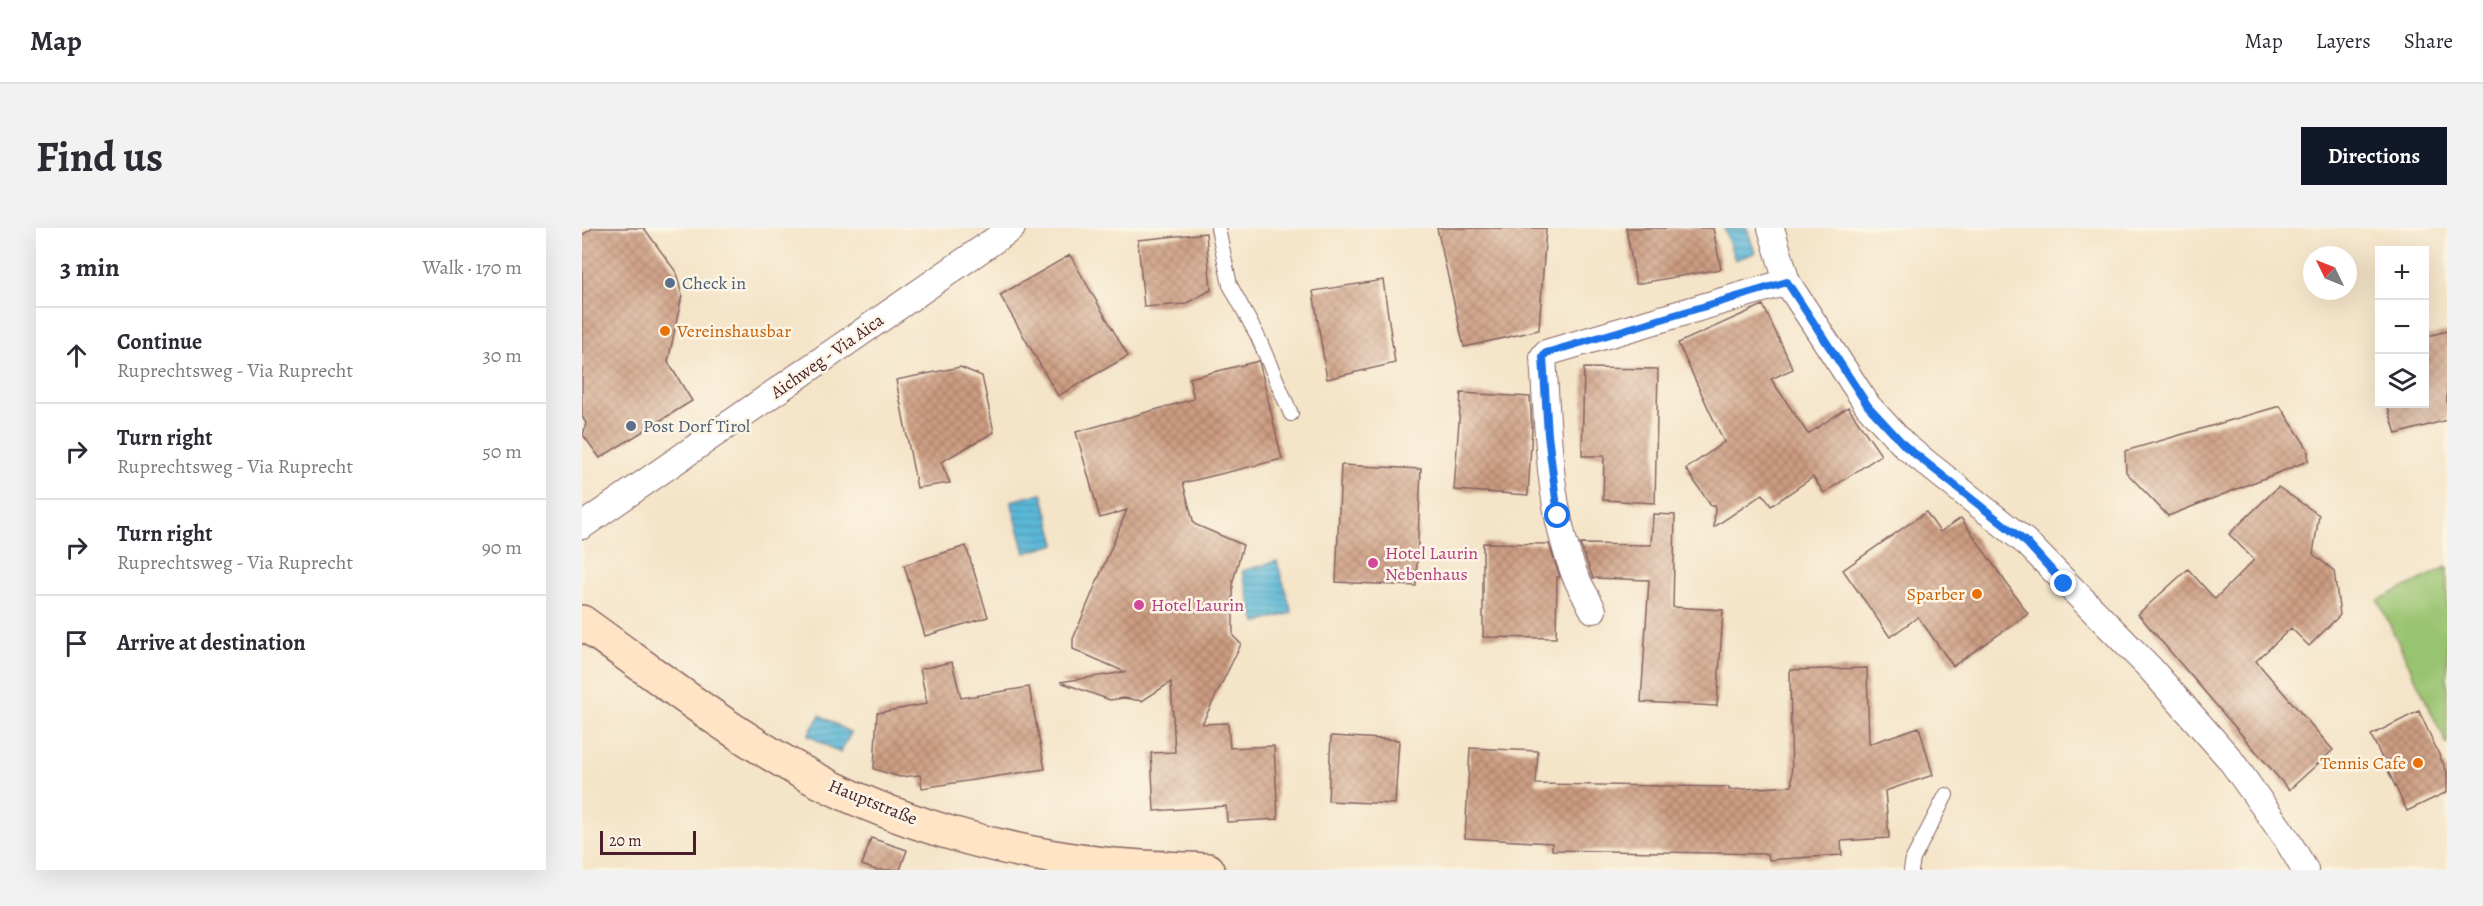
<!DOCTYPE html>
<html lang="en">
<head>
<meta charset="utf-8">
<style>
  body { margin:0; font-family:Alegreya,serif; background:#f2f2f3; color:#2b2b33 }
  .controls { position:absolute; right:18px; top:18px; display:grid; overflow:hidden; border-radius:0px; box-shadow:0 6px 24px #0002 }
  .controls button { width:54px; height:54px; display:grid; place-items:center; padding:0; border:0; border-bottom:2px solid #e1e1e2; background:#fff; color:#2b2b33; font:30px sans-serif }
  .compass { position:absolute; left:1721px; top:18px; width:54px; height:54px; border-radius:50%; background:#fff; box-shadow:0 6px 24px #0002; rotate:313deg }
  .scale { position:absolute; left:18px; bottom:15px; width:96px; box-sizing:border-box; padding-left:6px; border:3px solid #4a1f2b; border-top:0; font-size:16px; line-height:21px; white-space:nowrap; color:#4a1f2b; -webkit-text-stroke:4px #fcf5e5; paint-order:stroke }
  .stop { position:absolute; width:18px; height:18px; margin:-14px; border:4px solid #1a73e8; border-radius:50%; background:#fff }
  .stop.end { background:#1a73e8; border-color:#fff; box-shadow:0 2px 6px #0008 }
  .list { margin:0; padding:0; list-style:none }
  h2 { display:flex; justify-content:space-between; align-items:center; height:78px; margin:0; padding:0 24px; font-size:26px }
  h2 small { font-size:20px; font-weight:400; color:#7c7c81 }
  .list li { display:grid; grid-template-columns:39px 1fr auto; gap:18px; align-items:center; box-sizing:border-box; height:96px; padding:0 24px; border-top:2px solid #e1e1e2 }
  .list b { display:block; font-size:22px; white-space:nowrap }
  .list p { margin:0; font-size:20px; white-space:nowrap; color:#7c7c81 }
  .list em { font-size:20px; font-style:normal; color:#7c7c81 }
  .icon { flex:none; width:33px; height:33px; fill:none; stroke:currentColor; stroke-width:2; stroke-linecap:round; stroke-linejoin:round }
  .map { position:relative; flex:none; width:1865px; height:642px; overflow:hidden; border-radius:0px }
  header { display:flex; align-items:center; gap:36px; box-sizing:border-box; height:84px; padding:0 30px; background:#fff; border-bottom:2px solid #e1e1e2 }
  header strong { font-size:28px }
  nav { display:flex; gap:33px; margin-inline-start:auto; font-size:21px }
  .intro { display:flex; align-items:center; justify-content:space-between; box-sizing:border-box; height:144px; padding:0 36px }
  h1 { margin:0; font-size:42px }
  .button { padding:15px 27px; border-radius:0px; background:#111827; color:#fff; font-size:21px; font-weight:700 }
  main { display:flex; gap:36px; padding:0 36px }
  aside { flex:1; background:#fff; border-radius:0px; box-shadow:0 6px 24px #0002 }
  .map>svg:first-child { display:block }
  .pitch { fill:#98c370; stroke:#71714e; stroke-width:1.5 }
  .water { fill:url(#water-rules); stroke:#526c82; stroke-width:1.5 }
  .building { fill:url(#building-cross-hatch) }
  .lines { fill:none; stroke-linecap:round; stroke-linejoin:round }
  .lane-casing { stroke:#866462; stroke-width:16 }
  .street-casing { stroke:#866462; stroke-width:28 }
  .secondary-casing { stroke:#866462; stroke-width:36 }
  .lane { stroke:#fff; stroke-width:14 }
  .street { stroke:#fff; stroke-width:26 }
  .secondary { stroke:#ffe4c6; stroke-width:33 }
  .route { stroke:#1a73e8; stroke-width:8 }
  .service-dot { fill:#5c6f8a; stroke:#fcf5e5; stroke-width:2 }
  .food-dot { fill:#e8710a; stroke:#fcf5e5; stroke-width:2 }
  .hotel-dot { fill:#d1479c; stroke:#fcf5e5; stroke-width:2 }
  .labels { text-anchor:middle; dominant-baseline:central; stroke-width:5; stroke-linejoin:round; paint-order:stroke }
  .service-label { font-size:18px; fill:#4e5e75; stroke:#fcf5e5; text-anchor:start }
  .food-label { font-size:18px; fill:#c56008; stroke:#fcf5e5; text-anchor:end }
  .street-label { font-size:18px; fill:#4a1f2b; stroke:#fcf5e5 }
  .hotel-label { font-size:18px; fill:#b23c85; stroke:#fcf5e5; text-anchor:start }
</style>
</head>
<body>
<header>
<strong>Map</strong>
<nav><a>Map</a><a>Layers</a><a>Share</a></nav>
</header>
<div class="intro"><h1>Find us</h1><a class="button">Directions</a></div>
<main>
<aside>
<h2>3 min<small>Walk · 170 m</small></h2>
<ul class="list">
<li><svg class="icon" aria-label="ahead" viewBox="0 0 24 24"><path d="M12 20V5M6 11l6-6 6 6"/></svg><div><b>Continue</b><p>Ruprechtsweg - Via Ruprecht</p></div><em>30 m</em></li>
<li><svg class="icon" aria-label="right" viewBox="0 0 24 24"><path d="M7 20v-9h11M14 6l5 5-5 5"/></svg><div><b>Turn right</b><p>Ruprechtsweg - Via Ruprecht</p></div><em>50 m</em></li>
<li><svg class="icon" aria-label="right" viewBox="0 0 24 24"><path d="M7 20v-9h11M14 6l5 5-5 5"/></svg><div><b>Turn right</b><p>Ruprechtsweg - Via Ruprecht</p></div><em>90 m</em></li>
<li><svg class="icon" aria-label="arrive" viewBox="0 0 24 24"><path d="M6 21V4h12l-3 4 3 4H6"/></svg><div><b>Arrive at destination</b></div></li>
</ul>
</aside>
<div class="map">
<svg width="1865" height="642" viewBox="0 0 1865 642">
  <defs>
    <pattern id="water-rules" width="6" height="5" patternUnits="userSpaceOnUse" patternTransform="scale(1.5)"><rect width="6" height="5" fill="#5ab8d8"/><path d="M0 2.5h6" fill="none" stroke="#4c95af"/></pattern>
    <pattern id="building-cross-hatch" width="8" height="8" patternUnits="userSpaceOnUse" patternTransform="scale(1.5)"><rect width="8" height="8" fill="#cc9c81"/><path d="M0 0l8 8M0 8l8-8" fill="none" stroke="#a87f6a"/></pattern>
  </defs>
  <rect width="100%" height="100%" fill="#fcf5e5"/>
  <filter id="ink" filterUnits="userSpaceOnUse"><feTurbulence type="fractalNoise" baseFrequency=".0167" numOctaves="2"/><feDisplacementMap in="SourceGraphic" scale="12" xChannelSelector="R" yChannelSelector="G"/><feConvolveMatrix kernelMatrix="1 2 1 2 8 2 1 2 1" color-interpolation-filters="sRGB"/></filter>
  <filter id="wash" filterUnits="userSpaceOnUse"><feTurbulence type="fractalNoise" baseFrequency=".008" numOctaves="4" result="noise"/><feDisplacementMap in="SourceGraphic" scale="24" xChannelSelector="R" yChannelSelector="G"/><feGaussianBlur stdDeviation="1.35" result="paint"/><feColorMatrix in="noise" values="0 0 0 0 0 0 0 0 0 0 0 0 0 0 0 0 0 1.4 0 .05"/><feComposite in="paint" operator="in"/></filter>
  <g filter="url(#wash)">
    <rect width="100%" height="100%" fill="#f4e4c8"/>
    <path class="pitch" d="M 1865,339 L 1865,517 L 1796,372 Z"/>
    <path class="water" d="M 1142,0 L 1165,0 L 1173,25 L 1153,32 Z
      M 460,265 L 474,316 L 443,325 L 429,273 Z
      M 695,333 L 710,385 L 674,395 L 660,343 Z
      M 238,487 L 269,505 L 258,525 L 226,507 Z"/>
    <g id="blocks">
      <path class="building" d="M 11,0 L 62,0 L 94,44 L 100,67 L 86,134 L 110,173 L 18,230 L 1,207 L 4,195 L 0,189 L 0,7 Z
        M 855,0 L 964,0 L 957,102 L 882,119 Z
        M 1044,0 L 1131,0 L 1139,41 L 1054,56 Z
        M 624,5 L 629,62 L 603,76 L 562,79 L 556,12 Z
        M 488,27 L 546,128 L 476,168 L 418,67 Z
        M 801,52 L 813,135 L 745,151 L 731,63 Z
        M 1181,77 L 1211,141 L 1189,151 L 1226,206 L 1266,179 L 1299,227 L 1242,265 L 1231,249 L 1189,278 L 1181,266 L 1132,299 L 1133,278 L 1129,278 L 1104,241 L 1142,214 L 1096,115 Z
        M 1865,103 L 1865,192 L 1814,206 L 1805,176 L 1842,176 L 1842,109 Z
        M 677,133 L 700,231 L 601,255 L 612,296 L 661,317 L 651,353 L 651,408 L 659,416 L 620,496 L 646,495 L 648,520 L 692,518 L 696,591 L 645,594 L 644,578 L 572,583 L 569,525 L 593,524 L 589,454 L 560,473 L 542,470 L 528,472 L 478,454 L 543,444 L 491,421 L 491,411 L 545,282 L 518,290 L 494,204 L 612,171 L 607,150 Z
        M 378,139 L 400,148 L 412,204 L 359,234 L 368,255 L 335,260 L 314,152 Z
        M 1002,140 L 1076,141 L 1073,275 L 1021,272 L 1022,228 L 1000,228 Z
        M 879,165 L 948,169 L 950,200 L 946,267 L 872,262 Z
        M 1698,178 L 1726,221 L 1726,233 L 1586,288 L 1544,244 L 1543,223 Z
        M 759,237 L 839,241 L 834,358 L 754,354 Z
        M 1696,259 L 1737,287 L 1731,326 L 1752,343 L 1758,387 L 1727,418 L 1709,400 L 1674,433 L 1751,522 L 1707,562 L 1556,386 L 1606,341 L 1633,371 L 1672,332 L 1647,306 Z
        M 1344,284 L 1358,304 L 1379,290 L 1446,386 L 1371,438 L 1336,389 L 1308,409 L 1261,342 Z
        M 1071,286 L 1093,287 L 1091,379 L 1141,382 L 1135,478 L 1059,474 L 1067,352 L 1011,350 L 998,316 L 1069,317 Z
        M 901,315 L 967,316 L 978,349 L 975,349 L 974,410 L 901,409 Z
        M 384,318 L 406,389 L 343,408 L 322,337 Z
        M 370,434 L 379,470 L 447,459 L 463,541 L 340,560 L 338,547 L 318,549 L 292,541 L 295,485 L 345,476 L 338,441 Z
        M 1285,440 L 1287,516 L 1337,499 L 1351,547 L 1303,563 L 1307,610 L 1259,613 L 1260,627 L 1187,632 L 1186,626 L 970,622 L 970,615 L 883,610 L 888,520 L 956,523 L 954,556 L 1147,559 L 1147,562 L 1210,558 L 1208,442 Z
        M 1837,483 L 1865,544 L 1865,564 L 1825,583 L 1789,507 Z
        M 749,508 L 817,512 L 813,576 L 746,573 Z
        M 289,610 L 325,622 L 318,642 L 294,642 L 280,637 Z"/>
    </g>
  </g>
  <g filter="url(#ink)">
    <use href="#blocks" fill-opacity="0" stroke="#866462" stroke-width="1.5"/>
    <g class="lines">
      <g class="lane-casing">
        <path id="lane" d="M 636,0 L 648,57 L 676,109 L 709,186
          M 1329,642 L 1331,631 L 1364,567"/>
      </g>
      <g class="street-casing">
        <path id="street" d="M 1189,0 L 1205,54 L 1286,178 L 1323,218 L 1445,315 L 1568,440 L 1647,530 L 1704,610 L 1723,642
          M 0,298 L 430,0
          M 1011,382 C 1005,370 997,357 992,345 C 966,278 966,200 961,129 L 964,125 L 1205,54"/>
      </g>
      <g class="secondary-casing">
        <path id="secondary" d="M 0,394 C 71,445 141,500 218,543 C 310,594 418,624 522,636 C 556,640 592,640 626,642"/>
      </g>
      <use href="#lane" class="lane"/>
      <use href="#street" class="street"/>
      <use href="#secondary" class="secondary"/>
    </g>
  </g>
  <g class="lines" filter="url(#ink)">
    <path class="route" d="M 976,288 L 966,207 L 961,129 L 964,125 L 1205,54 L 1286,178 L 1323,218 L 1445,315 L 1482,356"/>
  </g>
  <g class="service-dot">
    <circle cx="88" cy="55" r="6"/>
    <circle cx="49" cy="198" r="6"/>
  </g>
  <g class="food-dot">
    <circle cx="83" cy="103" r="6"/>
    <circle cx="1395" cy="366" r="6"/>
    <circle cx="1836" cy="535" r="6"/>
  </g>
  <g class="hotel-dot">
    <circle cx="791" cy="335" r="6"/>
    <circle cx="557" cy="377" r="6"/>
  </g>
  <g class="labels">
    <g class="service-label">
      <text x="100" y="55">Check in</text>
      <text x="61" y="198">Post Dorf Tirol</text>
    </g>
    <g class="food-label">
      <text x="95" y="103" text-anchor="start">Vereinshausbar</text>
      <text x="1383" y="366">Sparber</text>
      <text x="1824" y="535">Tennis Cafe</text>
    </g>
    <g class="street-label">
      <text transform="translate(245 128) rotate(-35)">Aichweg - Via Aica</text>
      <text transform="translate(291 574) rotate(22)">Hauptstraße</text>
    </g>
    <g class="hotel-label">
      <text x="803" y="325">Hotel Laurin<tspan x="803" dy="21">Nebenhaus</tspan></text>
      <text x="569" y="377">Hotel Laurin</text>
    </g>
  </g>
</svg>
<div class="controls">
<button>+</button>
<button>−</button>
<button><svg class="icon" aria-label="layers" viewBox="0 0 24 24"><path d="M12 4l9 5-9 5-9-5zM3 14l9 5 9-5"/></svg></button>
</div>
<svg class="compass" viewBox="-18 -18 36 36"><path d="M0-13l5 13h-10z" fill="#e53935"/><path d="M0 13l5-13h-10z" fill="#7c7c81"/></svg>
<div class="scale">20 m</div>
<div class="stop" style="left:976px;top:288px"></div>
<div class="stop end" style="left:1482px;top:356px"></div>
</div>
</main>
</body>
</html>
